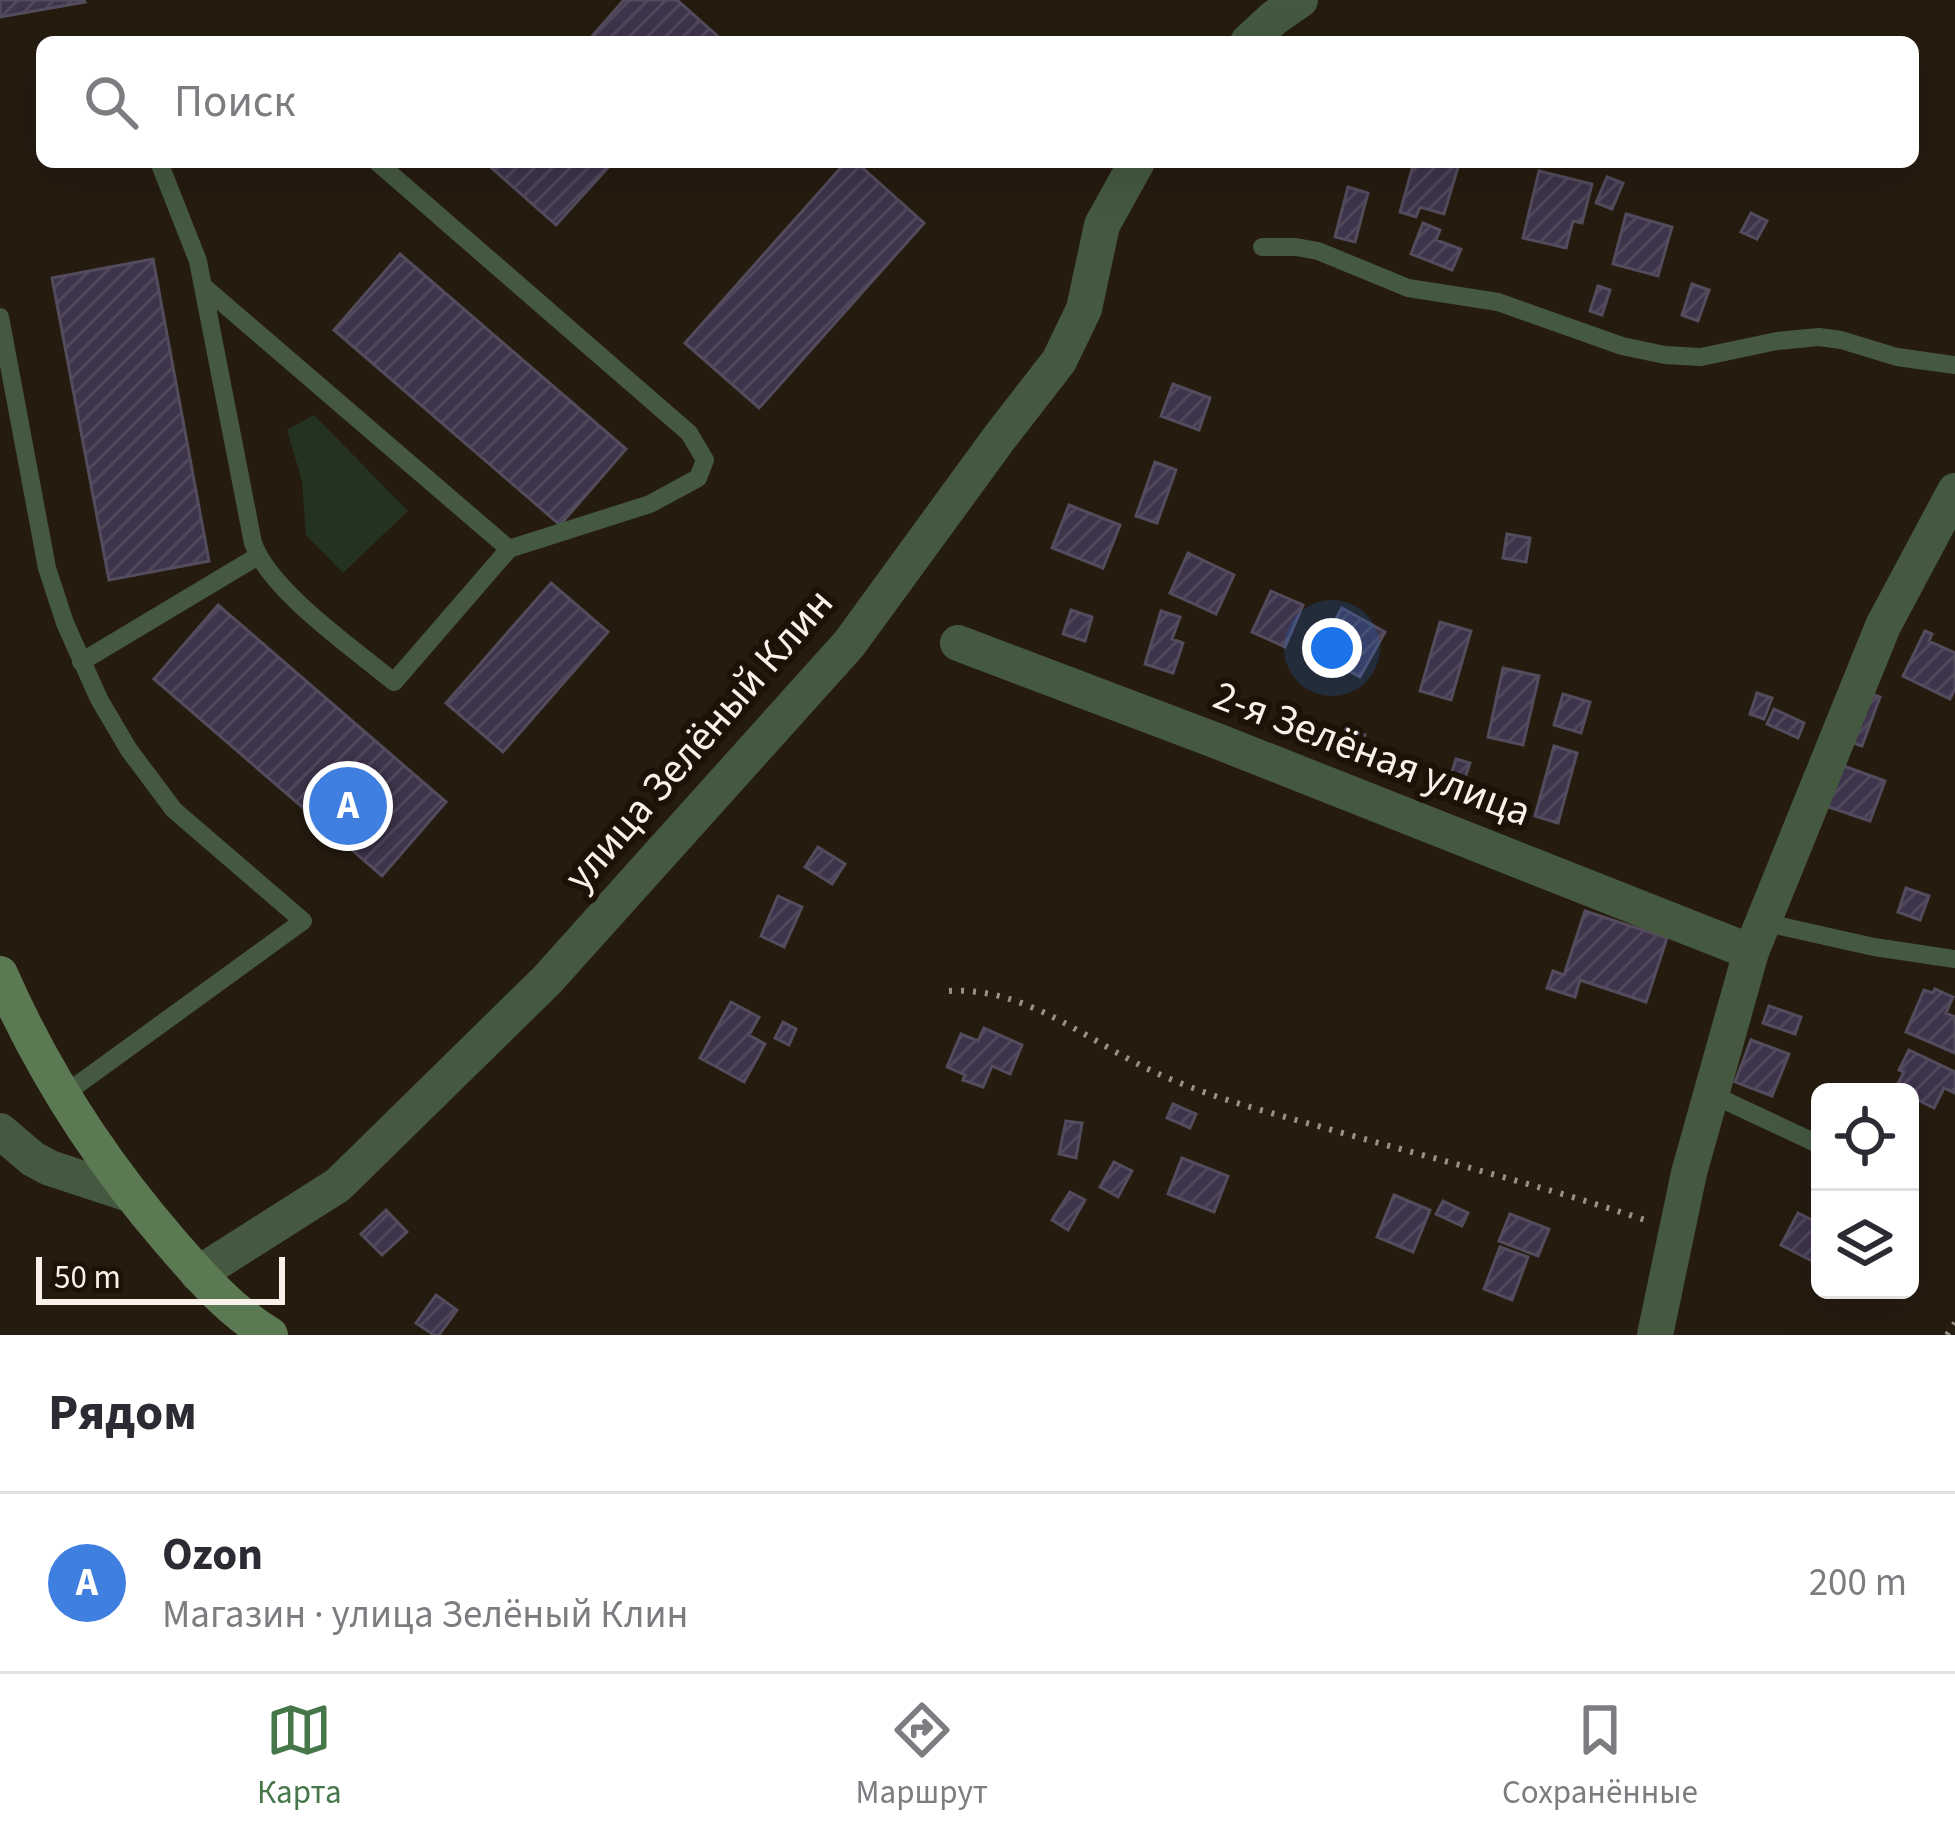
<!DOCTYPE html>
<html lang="ru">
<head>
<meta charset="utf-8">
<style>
  body { margin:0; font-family:"Source Sans 3",sans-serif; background:#f2f2f3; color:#2b2b33 }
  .controls { position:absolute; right:36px; bottom:36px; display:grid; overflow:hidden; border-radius:18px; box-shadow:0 12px 48px #0002 }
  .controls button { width:108px; height:108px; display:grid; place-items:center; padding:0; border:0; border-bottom:3px solid #e1e1e2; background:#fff; color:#2b2b33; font:60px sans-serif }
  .scale { position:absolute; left:36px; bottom:30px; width:249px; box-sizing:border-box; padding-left:12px; border:6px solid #faf2ea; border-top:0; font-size:33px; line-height:42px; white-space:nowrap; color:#faf2ea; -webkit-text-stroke:9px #1c1206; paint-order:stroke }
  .you { position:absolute; left:1332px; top:648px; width:42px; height:42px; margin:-30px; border:9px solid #fff; border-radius:50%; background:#1a73e8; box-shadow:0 0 0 18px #1a73e833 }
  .badge { display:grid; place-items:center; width:78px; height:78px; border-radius:50%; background:#46774a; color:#fff; font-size:39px; font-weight:700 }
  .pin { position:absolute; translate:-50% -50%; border:6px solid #fff; box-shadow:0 3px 12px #0006 }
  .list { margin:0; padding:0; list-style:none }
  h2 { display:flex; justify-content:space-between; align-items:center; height:156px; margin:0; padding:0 48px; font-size:51px }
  h2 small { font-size:39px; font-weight:400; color:#7c7c81 }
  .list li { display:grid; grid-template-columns:78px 1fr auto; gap:36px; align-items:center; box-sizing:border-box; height:180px; padding:0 48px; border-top:3px solid #e1e1e2 }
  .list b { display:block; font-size:45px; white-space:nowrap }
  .list p { margin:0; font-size:39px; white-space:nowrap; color:#7c7c81 }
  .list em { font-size:39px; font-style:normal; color:#7c7c81 }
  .icon { flex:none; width:66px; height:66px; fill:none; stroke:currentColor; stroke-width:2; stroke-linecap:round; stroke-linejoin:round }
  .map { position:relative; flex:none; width:1955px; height:1335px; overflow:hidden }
  .search { position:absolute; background:#fff; box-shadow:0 12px 48px #0002; left:36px; right:36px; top:36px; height:132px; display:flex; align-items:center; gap:30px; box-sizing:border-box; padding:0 42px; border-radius:18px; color:#7c7c81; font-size:45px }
  .sheet { height:336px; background:#fff }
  nav { display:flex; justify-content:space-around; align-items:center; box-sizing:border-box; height:168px; border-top:3px solid #e1e1e2; background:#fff; font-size:33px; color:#7c7c81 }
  nav a { display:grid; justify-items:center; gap:6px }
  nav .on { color:#46774a }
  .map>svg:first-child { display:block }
  .green { fill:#243220 }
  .building { fill:url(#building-hatch); stroke:#534c5d; stroke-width:3 }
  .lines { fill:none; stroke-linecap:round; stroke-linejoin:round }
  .path { stroke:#9a9187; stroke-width:6; stroke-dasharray:3 9; stroke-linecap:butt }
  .service { stroke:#455940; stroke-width:18 }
  .minor { stroke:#455940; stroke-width:36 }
  .secondary { stroke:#5b7a53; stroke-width:36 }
  .labels { text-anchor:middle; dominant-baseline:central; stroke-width:12; stroke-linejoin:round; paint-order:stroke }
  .street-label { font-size:42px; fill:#faf2ea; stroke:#1c1206 }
</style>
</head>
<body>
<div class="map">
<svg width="1955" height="1335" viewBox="0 0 1955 1335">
  <defs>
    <pattern id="building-hatch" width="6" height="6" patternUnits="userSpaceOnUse" patternTransform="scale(3)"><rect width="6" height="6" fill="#3e344b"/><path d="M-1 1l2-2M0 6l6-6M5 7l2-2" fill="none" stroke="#51485c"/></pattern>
  </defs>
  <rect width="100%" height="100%" fill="#261b0f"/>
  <path class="green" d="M 314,415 L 408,511 L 343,573 L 306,535 L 302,481 L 287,430 Z"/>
  <path class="building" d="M 0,0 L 84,0 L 85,2 L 0,17 Z
    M 624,0 L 677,0 L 722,40 L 719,42 L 587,42 Z
    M 485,162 L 613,162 L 556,225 Z
    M 846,162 L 856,162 L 924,223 L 759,408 L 685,343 Z
    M 1414,162 L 1459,164 L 1444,214 L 1420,207 L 1416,217 L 1400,212 Z
    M 1539,171 L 1592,184 L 1582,223 L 1573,221 L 1566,248 L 1523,238 Z
    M 1607,177 L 1623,183 L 1612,209 L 1596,203 Z
    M 1348,187 L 1368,193 L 1355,242 L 1335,237 Z
    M 1751,213 L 1767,221 L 1757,239 L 1741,232 Z
    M 1626,214 L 1672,227 L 1658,276 L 1613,264 Z
    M 1423,223 L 1440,230 L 1436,240 L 1461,249 L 1452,270 L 1411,254 Z
    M 400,254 L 626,449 L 560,525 L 334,330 Z
    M 153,259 L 209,561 L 109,580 L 52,278 Z
    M 1692,284 L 1709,290 L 1698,321 L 1682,315 Z
    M 1598,286 L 1610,290 L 1602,315 L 1590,311 Z
    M 1173,384 L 1210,398 L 1199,430 L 1161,416 Z
    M 1155,462 L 1176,470 L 1157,523 L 1136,516 Z
    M 1069,505 L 1120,525 L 1103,568 L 1052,548 Z
    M 1507,534 L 1530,538 L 1526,562 L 1503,558 Z
    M 1188,553 L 1234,575 L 1216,614 L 1170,593 Z
    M 551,583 L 608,632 L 503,752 L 446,703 Z
    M 1271,591 L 1303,605 L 1285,647 L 1252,632 Z
    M 218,605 L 446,802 L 382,876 L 154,679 Z
    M 1342,608 L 1385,632 L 1360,677 L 1317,653 Z
    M 1071,610 L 1092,617 L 1085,641 L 1063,634 Z
    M 1161,611 L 1180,617 L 1172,639 L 1183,643 L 1173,673 L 1145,664 Z
    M 1440,622 L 1471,631 L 1451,700 L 1420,691 Z
    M 1925,631 L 1932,634 L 1929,641 L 1955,653 L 1955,689 L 1950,699 L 1903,676 Z
    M 1503,668 L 1539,676 L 1523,745 L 1488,737 Z
    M 1757,693 L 1772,698 L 1764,719 L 1750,714 Z
    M 1868,693 L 1880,697 L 1862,746 L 1843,739 Z
    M 1563,694 L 1590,702 L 1581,733 L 1554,725 Z
    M 1774,709 L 1804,723 L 1798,738 L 1767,724 Z
    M 1346,728 L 1365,735 L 1358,754 L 1338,747 Z
    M 1554,746 L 1577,753 L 1558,823 L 1535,816 Z
    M 1456,759 L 1470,763 L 1462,787 L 1449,782 Z
    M 1841,765 L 1885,781 L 1870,821 L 1826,806 Z
    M 818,847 L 845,864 L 832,884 L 805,867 Z
    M 1906,888 L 1929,896 L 1920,920 L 1898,912 Z
    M 778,896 L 802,907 L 784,947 L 761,936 Z
    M 1585,911 L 1667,938 L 1646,1002 L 1580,980 L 1575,997 L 1547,988 L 1553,971 L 1564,975 Z
    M 1935,989 L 1953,997 L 1946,1013 L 1955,1017 L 1955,1053 L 1906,1032 L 1924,990 L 1933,993 Z
    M 731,1002 L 759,1017 L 749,1035 L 765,1044 L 744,1082 L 700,1058 Z
    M 1769,1006 L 1801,1017 L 1795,1034 L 1763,1023 Z
    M 783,1022 L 796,1029 L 789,1045 L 775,1038 Z
    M 984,1028 L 1022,1045 L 1010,1074 L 992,1066 L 983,1087 L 963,1080 L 965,1075 L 947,1067 L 961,1034 L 978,1041 Z
    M 1751,1040 L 1789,1054 L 1772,1096 L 1735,1082 Z
    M 1909,1050 L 1955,1072 L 1955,1093 L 1944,1088 L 1934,1108 L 1910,1096 L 1910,1092 L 1895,1089 L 1904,1072 L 1899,1070 Z
    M 1173,1104 L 1196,1114 L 1190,1128 L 1167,1118 Z
    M 1066,1121 L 1082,1123 L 1076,1158 L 1059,1154 Z
    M 1182,1158 L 1228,1176 L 1214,1212 L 1168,1194 Z
    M 1114,1162 L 1132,1171 L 1118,1197 L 1100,1187 Z
    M 1070,1192 L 1085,1200 L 1068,1230 L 1052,1220 Z
    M 1394,1195 L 1430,1210 L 1413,1252 L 1377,1237 Z
    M 1443,1201 L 1468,1213 L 1462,1226 L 1436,1214 Z
    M 386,1210 L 407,1232 L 382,1255 L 361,1234 Z
    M 1798,1213 L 1820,1224 L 1820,1265 L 1781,1245 Z
    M 1510,1214 L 1549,1229 L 1538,1256 L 1499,1241 Z
    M 1500,1247 L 1528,1257 L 1512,1300 L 1484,1289 Z
    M 436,1295 L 457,1310 L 439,1335 L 434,1335 L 416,1323 Z"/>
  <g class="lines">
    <path class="path" d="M 949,991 C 1019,987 1075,1031 1134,1062 C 1197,1095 1265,1111 1332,1130 C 1438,1160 1544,1186 1648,1221
      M 1947,1335 L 1955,1323"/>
    <path class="service" d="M 159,162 L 198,261 L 253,543 C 270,591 353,648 394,682 L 509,549 L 203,286
      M 377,162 L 689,433 L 705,460 L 698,478 L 650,504 L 509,549
      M 1262,247 L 1296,247 L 1318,251 L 1408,288 L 1498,302 L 1622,346 L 1665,355 L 1701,357 L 1777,341 L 1819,337 L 1841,340 L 1897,357 L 1955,365
      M 0,317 L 47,568 L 65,623 L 99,699 L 129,750 L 174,810 L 303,921 L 62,1096
      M 81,662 L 258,556
      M 1762,922 L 1874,947 L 1955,959
      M 1711,1094 L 1820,1145"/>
    <path class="minor" d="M 1248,42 L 1274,18 L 1300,0
      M 958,643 L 1217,741 L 1751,952
      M 0,1131 L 33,1159 L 50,1168 L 129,1194
      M 198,1274 L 338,1185 L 547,980 L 849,644 L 1000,437 L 1059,361 L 1084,309 L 1102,225 L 1137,162
      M 1655,1335 L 1689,1173 L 1751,952 L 1883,626 L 1955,491"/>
    <path class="secondary" d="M 0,974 C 43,1072 99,1159 169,1240 C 199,1275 230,1311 270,1335"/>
  </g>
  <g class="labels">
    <g class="street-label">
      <text transform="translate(699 740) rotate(-49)">улица Зелёный Клин</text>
      <text transform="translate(1372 754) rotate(21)">2-я Зелёная улица</text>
    </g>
  </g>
</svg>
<div class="controls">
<button><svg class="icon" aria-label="locate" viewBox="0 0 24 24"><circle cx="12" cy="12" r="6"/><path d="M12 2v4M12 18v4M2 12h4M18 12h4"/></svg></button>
<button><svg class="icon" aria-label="layers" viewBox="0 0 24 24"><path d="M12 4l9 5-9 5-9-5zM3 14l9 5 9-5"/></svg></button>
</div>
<div class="scale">50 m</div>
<div class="you"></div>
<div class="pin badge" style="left:348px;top:806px;background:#3f7fe0">A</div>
<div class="search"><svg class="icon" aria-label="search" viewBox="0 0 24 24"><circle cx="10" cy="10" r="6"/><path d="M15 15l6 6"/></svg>Поиск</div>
</div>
<section class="sheet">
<h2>Рядом<small></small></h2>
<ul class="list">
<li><span class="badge" style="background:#3f7fe0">A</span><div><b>Ozon</b><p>Магазин · улица Зелёный Клин</p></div><em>200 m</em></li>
</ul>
</section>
<nav>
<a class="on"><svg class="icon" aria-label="map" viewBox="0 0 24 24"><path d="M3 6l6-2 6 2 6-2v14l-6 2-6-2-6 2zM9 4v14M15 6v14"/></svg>Карта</a>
<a><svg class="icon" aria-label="directions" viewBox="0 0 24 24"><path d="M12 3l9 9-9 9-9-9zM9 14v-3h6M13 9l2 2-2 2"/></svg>Маршрут</a>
<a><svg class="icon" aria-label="saved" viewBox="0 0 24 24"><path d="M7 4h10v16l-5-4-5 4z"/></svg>Сохранённые</a>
</nav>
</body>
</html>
